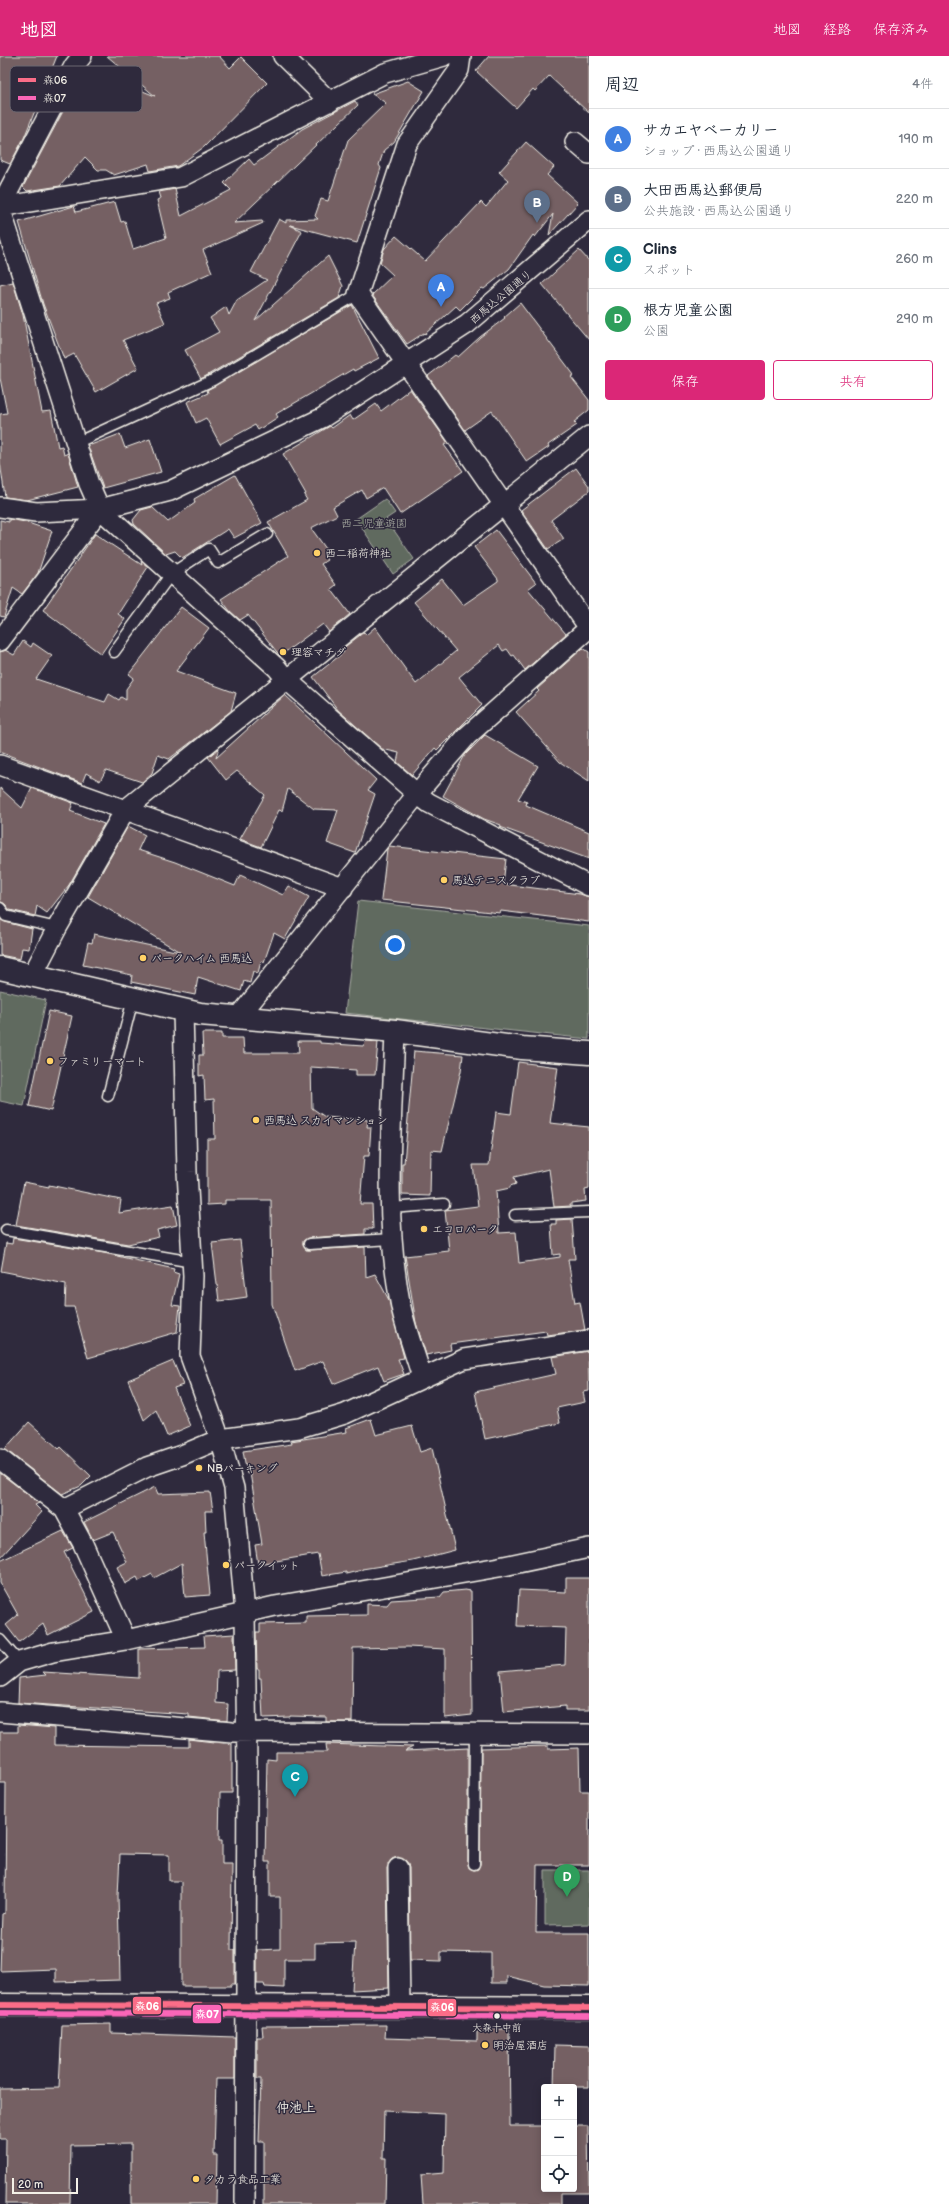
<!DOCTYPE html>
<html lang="ja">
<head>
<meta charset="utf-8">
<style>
  body { margin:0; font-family:"Balsamiq Sans","Klee One",sans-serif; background:#f2f2f3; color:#1f2937 }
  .controls { position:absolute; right:12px; bottom:12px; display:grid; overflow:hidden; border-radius:4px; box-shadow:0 2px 10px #0003 }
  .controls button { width:36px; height:36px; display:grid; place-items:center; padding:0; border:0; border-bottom:1px solid #e0e1e3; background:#fff; color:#1f2937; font:20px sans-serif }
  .scale { position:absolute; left:12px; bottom:10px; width:66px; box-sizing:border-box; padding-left:4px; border:2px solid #f4f1e8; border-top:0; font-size:11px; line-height:14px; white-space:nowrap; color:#f4f1e8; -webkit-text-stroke:3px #2f2a3d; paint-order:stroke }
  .you { position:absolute; left:395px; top:889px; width:14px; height:14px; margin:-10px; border:3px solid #fff; border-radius:50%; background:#1a73e8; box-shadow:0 0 0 6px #1a73e833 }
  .badge { display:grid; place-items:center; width:26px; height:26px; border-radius:50%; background:#db2777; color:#fff; font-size:13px; font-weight:700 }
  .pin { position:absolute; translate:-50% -33px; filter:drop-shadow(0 1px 2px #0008) }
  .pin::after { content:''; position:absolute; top:21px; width:14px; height:12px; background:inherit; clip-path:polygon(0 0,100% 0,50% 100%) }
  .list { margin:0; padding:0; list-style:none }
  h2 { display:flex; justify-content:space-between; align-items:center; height:52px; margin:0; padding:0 16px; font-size:17px }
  h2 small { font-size:13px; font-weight:400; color:#747a83 }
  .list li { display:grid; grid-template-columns:26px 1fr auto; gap:12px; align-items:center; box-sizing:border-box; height:60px; padding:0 16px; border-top:1px solid #e0e1e3 }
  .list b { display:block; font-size:15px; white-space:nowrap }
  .list p { margin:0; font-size:13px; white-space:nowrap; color:#747a83 }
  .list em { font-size:13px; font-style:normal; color:#747a83 }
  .actions { display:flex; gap:8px; padding:12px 16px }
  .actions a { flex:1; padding:9px 0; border:1px solid #db2777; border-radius:4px; text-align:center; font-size:14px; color:#db2777 }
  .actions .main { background:#db2777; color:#fff }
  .icon { flex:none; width:22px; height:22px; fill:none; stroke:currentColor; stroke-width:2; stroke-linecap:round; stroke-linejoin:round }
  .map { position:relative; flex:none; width:589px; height:2148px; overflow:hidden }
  header { display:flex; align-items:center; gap:24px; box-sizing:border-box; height:56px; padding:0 20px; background:#db2777; color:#fff }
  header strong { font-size:19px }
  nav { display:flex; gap:22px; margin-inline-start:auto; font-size:14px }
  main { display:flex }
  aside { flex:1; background:#fff }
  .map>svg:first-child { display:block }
  .green { fill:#606b5f; stroke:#aaaea4 }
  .building { fill:#756063; stroke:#f4f1e8 }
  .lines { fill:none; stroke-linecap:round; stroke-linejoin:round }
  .lane-casing { stroke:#f4f1e8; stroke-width:13 }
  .street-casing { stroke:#f4f1e8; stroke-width:22 }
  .secondary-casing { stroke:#f4f1e8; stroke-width:25 }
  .lane { stroke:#2f2a3d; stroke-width:10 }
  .street { stroke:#2f2a3d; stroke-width:19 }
  .secondary { stroke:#2f2a3d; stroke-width:22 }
  .bus-1-casing { stroke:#2f2a3d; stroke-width:9 }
  .bus-2-casing { stroke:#2f2a3d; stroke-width:9 }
  .bus-1 { stroke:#fb6d88; stroke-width:6 }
  .bus-2 { stroke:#fa66b7; stroke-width:6 }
  .poi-dot { fill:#ffd166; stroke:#2f2a3d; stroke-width:1.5 }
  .bus-dot { fill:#f4f1e8; stroke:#2f2a3d; stroke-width:1.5 }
  .labels { text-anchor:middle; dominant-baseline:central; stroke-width:3; stroke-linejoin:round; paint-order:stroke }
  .bus-label { font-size:10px; fill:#f4f1e8; stroke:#2f2a3d }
  .street-label { font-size:11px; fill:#f4f1e8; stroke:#2f2a3d }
  .park-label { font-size:11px; fill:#b1b5aa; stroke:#2f2a3d }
  .poi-label { font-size:11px; fill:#f4f1e8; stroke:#2f2a3d; text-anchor:start }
  .quarter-label { font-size:13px; font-weight:bold; fill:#f4f1e8; stroke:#2f2a3d }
  .key { fill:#2f2a3d; stroke:#6a6670; stroke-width:1 }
  .key-label { font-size:11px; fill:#f4f1e8 }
  .line-badge { stroke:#2f2a3d; stroke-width:1.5 }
  .badge-label { font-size:11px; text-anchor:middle; font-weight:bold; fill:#fff }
</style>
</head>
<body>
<header>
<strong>地図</strong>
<nav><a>地図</a><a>経路</a><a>保存済み</a></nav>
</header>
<main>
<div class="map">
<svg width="589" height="2148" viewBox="0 0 589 2148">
  <rect width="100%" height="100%" fill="#2f2a3d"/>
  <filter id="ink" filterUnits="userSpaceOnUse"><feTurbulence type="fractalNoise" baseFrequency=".025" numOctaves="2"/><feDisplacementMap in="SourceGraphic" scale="8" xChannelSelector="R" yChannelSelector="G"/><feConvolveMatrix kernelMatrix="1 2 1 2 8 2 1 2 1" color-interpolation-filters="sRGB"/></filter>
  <g filter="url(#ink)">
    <path class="green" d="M 385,443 L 395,457 L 386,463 L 414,503 L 393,518 L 356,463 Z
      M 358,845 L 589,870 L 589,983 L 345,957 Z
      M 0,934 L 46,944 L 24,1050 L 0,1045 Z
      M 545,1814 L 589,1814 L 589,1868 L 545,1869 Z"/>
    <path class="building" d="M 0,0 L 57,0 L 24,82 L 10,108 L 0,104 Z
      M 107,0 L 219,0 L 230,12 L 241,1 L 267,27 L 204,91 L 178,110 L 150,115 L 148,108 L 114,119 L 106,114 L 98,114 L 85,101 L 60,130 L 27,135 L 23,131 L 79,25 L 85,29 L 94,15 L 155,40 Z
      M 489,0 L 589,0 L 589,57 L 549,20 L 535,35 L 533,33 L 516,52 L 476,15 Z
      M 408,25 L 424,35 L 394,86 L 384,94 L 379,109 L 381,112 L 357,187 L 290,169 L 302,175 L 255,265 L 328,200 L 343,230 L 339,242 L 201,323 L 185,294 L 219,276 L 210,262 L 226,251 L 229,259 L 237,244 L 267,224 L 251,216 L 279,163 L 286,167 L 286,164 L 318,163 L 315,160 L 321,143 L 328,145 L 348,84 L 386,47 L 372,38 Z
      M 355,45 L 358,49 L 234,167 L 262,165 L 263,167 L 203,194 L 212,216 L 168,236 L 170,242 L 156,247 L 165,267 L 123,284 L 138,312 L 96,336 L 74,298 L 64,303 L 43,248 L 19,166 L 74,150 L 76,156 L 115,146 L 121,166 L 125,165 L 133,193 L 166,182 L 157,144 L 161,142 L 159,136 L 175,133 L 181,160 L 231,134 L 224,127 L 249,103 L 254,109 L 302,73 Z
      M 526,86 L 554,111 L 547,119 L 578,147 L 549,179 L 553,158 L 535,181 L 533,179 L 509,213 L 484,233 L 482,232 L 460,254 L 456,250 L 425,278 L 424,277 L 407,288 L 372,239 L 393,219 L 380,207 L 384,193 L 396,180 L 425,205 L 481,146 L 486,151 L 508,124 L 499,116 Z
      M 579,194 L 589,205 L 589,284 L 542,228 Z
      M 13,226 L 23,259 L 42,356 L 51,355 L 58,391 L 62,390 L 64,399 L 68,397 L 78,431 L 27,444 L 5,441 L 0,406 L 0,358 L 7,357 L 0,322 L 0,229 Z
      M 520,247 L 574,319 L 571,321 L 589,344 L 589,354 L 574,366 L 577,369 L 548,389 L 549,391 L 527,406 L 492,355 L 465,374 L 428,320 L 455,299 L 458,301 L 480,281 L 505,262 L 504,261 Z
      M 352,249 L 379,302 L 354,315 L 353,313 L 276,358 L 278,361 L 258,374 L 255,369 L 220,388 L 206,362 L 196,367 L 187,346 L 208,337 L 207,334 Z
      M 410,333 L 448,387 L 444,389 L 463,415 L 400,458 L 383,432 L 366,442 L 362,434 L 333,451 L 337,459 L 311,472 L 329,497 L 324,500 L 327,504 L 321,508 L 336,529 L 331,533 L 350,558 L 329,576 L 323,568 L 280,600 L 248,559 L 240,564 L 230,555 L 221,543 L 288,500 L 268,466 L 307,444 L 304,439 L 306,438 L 283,398 L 330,370 L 332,372 L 350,359 L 353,364 L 376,348 L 381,355 Z
      M 120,378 L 125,392 L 150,383 L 161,416 L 103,432 L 88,390 Z
      M 576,412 L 589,430 L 589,435 L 551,464 L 564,483 L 548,493 L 521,454 Z
      M 235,419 L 262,467 L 234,482 L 228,473 L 182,502 L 175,495 L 166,498 L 134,468 L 133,464 L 141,454 L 152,451 L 168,466 L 195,447 L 194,443 Z
      M 9,463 L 25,466 L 52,475 L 38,517 L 22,538 L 13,532 L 4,561 L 0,560 L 0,464 L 9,466 Z
      M 496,474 L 536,527 L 528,533 L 566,578 L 525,614 L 514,599 L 512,600 L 507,593 L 503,595 L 499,589 L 459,621 L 482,649 L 437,694 L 435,692 L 412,719 L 397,706 L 399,697 L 382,693 L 338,654 L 313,621 L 344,596 L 342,593 L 364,576 L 366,579 L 375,571 L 416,628 L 456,595 L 414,546 L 442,523 L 463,549 L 498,525 L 498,523 L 474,491 Z
      M 95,478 L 142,509 L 141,505 L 148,511 L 118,558 L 125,563 L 101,598 L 43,554 Z
      M 181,551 L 209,572 L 176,615 L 236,637 L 231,655 L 194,684 L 169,703 L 158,699 L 152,717 L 142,726 L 106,714 L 100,725 L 86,717 L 82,727 L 0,696 L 0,596 L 5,594 L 14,599 L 23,585 L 31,591 L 33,587 L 52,600 L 36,623 L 105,646 L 109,638 L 119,644 L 121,641 L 126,644 L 126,633 L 134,622 L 129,618 Z
      M 583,592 L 589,596 L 589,725 L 560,706 L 516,656 L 539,635 L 537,633 Z
      M 285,639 L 376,724 L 368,734 L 375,738 L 355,797 L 327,787 L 338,754 L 314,753 L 288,733 L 282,755 L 279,754 L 261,791 L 240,783 L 265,739 L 237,715 L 226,724 L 208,701 L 219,692 L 216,702 Z
      M 485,679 L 538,710 L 518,743 L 527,746 L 526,749 L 589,776 L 589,803 L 500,771 L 501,769 L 484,763 L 443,740 L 465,699 Z
      M 0,732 L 22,752 L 32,732 L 73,747 L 70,755 L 104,768 L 69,829 L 47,857 L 37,850 L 35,860 L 10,854 L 5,848 L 0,846 Z
      M 128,770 L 145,779 L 138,794 L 175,806 L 235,830 L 240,819 L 283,839 L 289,830 L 309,841 L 285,883 L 274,877 L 264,906 L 261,905 L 258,917 L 253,915 L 250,927 L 244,925 L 241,935 L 198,921 L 195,939 L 131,926 L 132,919 L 83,909 L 88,886 L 92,887 L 94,878 L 180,896 L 88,841 Z
      M 389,790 L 506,803 L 503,828 L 580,838 L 589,841 L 589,866 L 501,855 L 500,857 L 381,844 L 387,793 Z
      M 0,863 L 5,866 L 32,873 L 29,893 L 22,892 L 20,903 L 0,899 Z
      M 49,955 L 72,960 L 51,1055 L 29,1050 Z
      M 202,977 L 222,977 L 222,982 L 243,982 L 244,997 L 299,997 L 298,985 L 320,985 L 320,987 L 363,990 L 366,985 L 378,986 L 375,1019 L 356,1019 L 356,1014 L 311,1011 L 312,1052 L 325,1061 L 368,1064 L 367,1071 L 371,1071 L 369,1100 L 364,1100 L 360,1148 L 372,1148 L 373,1173 L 365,1173 L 365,1178 L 308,1182 L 303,1185 L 303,1189 L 306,1194 L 309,1194 L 365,1191 L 366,1221 L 375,1218 L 389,1244 L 404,1302 L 398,1303 L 404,1318 L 384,1325 L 378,1310 L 333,1328 L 323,1305 L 295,1315 L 272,1248 L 271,1144 L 225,1144 L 225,1148 L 207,1149 L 207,1083 L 215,1083 L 214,1043 L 205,1044 L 204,1019 L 199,1020 L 199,999 L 203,999 Z
      M 414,995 L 463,999 L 461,1015 L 442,1095 L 431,1094 L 430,1140 L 402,1139 L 402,1107 L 404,1107 Z
      M 518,1006 L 558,1011 L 550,1067 L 589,1071 L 589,1133 L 585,1134 L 586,1145 L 571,1147 L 571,1150 L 554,1151 L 549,1113 L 514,1121 L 516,1128 L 510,1130 L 510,1132 L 496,1135 L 499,1177 L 516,1176 L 519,1207 L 560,1201 L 560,1198 L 553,1199 L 551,1168 L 556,1168 L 556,1164 L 572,1163 L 575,1203 L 568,1203 L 575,1247 L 580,1246 L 585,1274 L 547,1279 L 546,1275 L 450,1288 L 451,1294 L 426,1299 L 416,1267 L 405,1200 L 449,1195 L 445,1154 L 478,1150 L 473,1109 L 489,1109 L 496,1056 L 511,1058 Z
      M 24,1126 L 49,1131 L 49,1129 L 121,1144 L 119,1157 L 173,1149 L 177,1169 L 157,1174 L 159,1181 L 128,1188 L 16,1169 Z
      M 13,1182 L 104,1197 L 174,1213 L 173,1216 L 179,1218 L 172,1249 L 180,1250 L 177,1276 L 88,1302 L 74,1251 L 65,1251 L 66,1228 L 1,1215 L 6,1187 L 12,1188 Z
      M 240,1184 L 247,1241 L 219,1245 L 212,1187 Z
      M 588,1295 L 589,1335 L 583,1336 L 585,1346 L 557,1352 L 560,1367 L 485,1383 L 475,1336 L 556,1318 L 552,1301 Z
      M 173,1305 L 183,1329 L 174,1332 L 190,1370 L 167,1380 L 156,1354 L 144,1364 L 128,1324 Z
      M 371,1363 L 376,1379 L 412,1370 L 420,1396 L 432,1392 L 455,1494 L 413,1505 L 362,1513 L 362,1514 L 346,1518 L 346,1516 L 322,1520 L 318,1498 L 258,1508 L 255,1489 L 262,1488 L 250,1417 L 247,1418 L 243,1395 L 292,1388 L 291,1385 L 347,1376 L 346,1372 Z
      M 29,1366 L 59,1393 L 61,1391 L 91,1420 L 81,1430 L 62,1438 L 5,1393 Z
      M 0,1417 L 39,1447 L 35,1449 L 42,1456 L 0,1502 Z
      M 155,1431 L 158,1438 L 210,1436 L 213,1455 L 205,1455 L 206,1476 L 204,1476 L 210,1539 L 185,1541 L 182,1507 L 154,1522 L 152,1518 L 139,1525 L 137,1521 L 125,1528 L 117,1511 L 127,1506 L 113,1476 L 93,1484 L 84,1466 Z
      M 63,1475 L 73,1492 L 64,1496 L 94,1556 L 48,1579 L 43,1568 L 19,1586 L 6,1569 L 18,1559 L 0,1527 L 0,1505 Z
      M 566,1522 L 589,1522 L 589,1654 L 565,1654 L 565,1650 L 504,1656 L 500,1615 L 565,1609 L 566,1572 L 517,1570 L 519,1534 L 566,1536 Z
      M 465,1534 L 471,1535 L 472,1659 L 445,1662 L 445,1593 L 408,1591 L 353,1592 L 352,1666 L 326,1666 L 326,1661 L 290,1660 L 290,1661 L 263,1662 L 261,1622 L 259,1622 L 259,1613 L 257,1613 L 256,1576 L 260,1576 L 260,1568 L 306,1567 L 306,1560 L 367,1559 L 367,1548 L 387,1549 L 391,1544 L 440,1541 L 444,1536 Z
      M 234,1578 L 235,1614 L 217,1615 L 216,1647 L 228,1648 L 227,1665 L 189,1661 L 189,1658 L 18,1647 L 19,1622 L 46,1619 L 43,1616 L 139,1622 L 139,1593 L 205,1591 L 204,1580 Z
      M 18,1669 L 54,1672 L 54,1689 L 189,1691 L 189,1683 L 232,1688 L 232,1737 L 220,1737 L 219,1784 L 222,1784 L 222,1808 L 232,1808 L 231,1894 L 235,1894 L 235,1928 L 231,1928 L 231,1930 L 181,1930 L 181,1825 L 169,1825 L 169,1799 L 120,1798 L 118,1840 L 120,1924 L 56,1926 L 56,1913 L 0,1915 L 2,1858 L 5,1857 L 6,1727 L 0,1727 L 0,1676 L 18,1676 Z
      M 326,1688 L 413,1691 L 405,1695 L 468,1692 L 468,1808 L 469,1812 L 474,1814 L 478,1813 L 480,1808 L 481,1692 L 548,1690 L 548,1693 L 579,1692 L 580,1735 L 589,1735 L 589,1809 L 537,1809 L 536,1877 L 589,1877 L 589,1930 L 544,1929 L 507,1920 L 507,1927 L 491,1927 L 491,1897 L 441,1896 L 441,1905 L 410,1904 L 409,1812 L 407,1806 L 398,1801 L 392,1803 L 387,1812 L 389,1932 L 352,1934 L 355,1886 L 315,1887 L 315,1903 L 284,1903 L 284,1932 L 265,1931 L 264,1928 L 257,1928 L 257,1894 L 280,1893 L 280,1841 L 270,1841 L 270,1806 L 265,1806 L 267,1703 L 276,1704 L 276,1696 L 327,1696 Z
      M 111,1968 L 111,1977 L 235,1981 L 235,2023 L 216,2023 L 214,2099 L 217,2099 L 216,2148 L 131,2148 L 131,2088 L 71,2089 L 70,2148 L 5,2148 L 6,2083 L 0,2083 L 0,2033 L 59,2032 L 62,1969 Z
      M 386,1969 L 385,1982 L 477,1985 L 477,1973 L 509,1973 L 510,2070 L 544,2070 L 544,2133 L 574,2133 L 574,2070 L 588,2070 L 589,2137 L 561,2137 L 561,2148 L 423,2148 L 421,2119 L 444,2117 L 445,2058 L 384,2055 L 383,2102 L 386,2102 L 385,2148 L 264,2148 L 264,2085 L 259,2085 L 261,2023 L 257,2023 L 257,1981 L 263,1981 L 262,1970 Z
      M 555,1989 L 589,1990 L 589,2031 L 554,2031 Z"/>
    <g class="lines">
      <g class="lane-casing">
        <path id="lane" d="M 76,387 L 213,324 L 358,238
          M 114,596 L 171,518 L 209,493 L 218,507 L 267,478
          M 0,852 L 6,860 L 57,872
          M 108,1040 L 133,943
          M 391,1152 L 444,1148
          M 515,1159 L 589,1156
          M 6,1174 L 193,1206
          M 309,1188 L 392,1183
          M 0,1584 L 19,1606
          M 474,1808 L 475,1678"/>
      </g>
      <g class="street-casing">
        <path id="street" d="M 283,0 L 330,46
          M 461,0 L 459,14 L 407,88 L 358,238 L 589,572
          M 575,86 L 589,98
          M 0,151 L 89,428 L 100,453 L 277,612 L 286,623 L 417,738 L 429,747 L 589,830
          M 0,151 L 181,121 L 385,17 L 444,0
          M 0,151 L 74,10 L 82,0
          M 0,451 L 36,456 L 100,453 L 170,435 L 322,362 L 467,268 L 589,164
          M 0,585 L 100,453
          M 0,709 L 343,832
          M 33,918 L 57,872 L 125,754 L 589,380
          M 183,955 L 187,1116 L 193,1220 L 190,1300 L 220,1383 L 234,1432 L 245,1557 L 247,1710 L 245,2148
          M 238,962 L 426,727 L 467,680 L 589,572
          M 395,975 C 392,1066 383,1161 401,1251 C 406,1274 415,1298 422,1321
          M 0,1403 L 64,1453 L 83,1488 L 126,1584
          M 64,1453 L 147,1411 L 182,1399 L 220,1383 L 299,1372 L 345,1358 L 464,1303 L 589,1284
          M 0,1621 L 19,1606 L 53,1596 L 126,1584 L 275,1550 L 499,1511 L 589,1492
          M 0,1656 L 232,1676 L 589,1678
          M 398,1812 L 400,1950"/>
      </g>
      <g class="secondary-casing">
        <path id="secondary" d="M 0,912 L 200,958 L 395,975 L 522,992 L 589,997
          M 0,1949 L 589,1952"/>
      </g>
      <use href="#lane" class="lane"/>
      <use href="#street" class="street"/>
      <use href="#secondary" class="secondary"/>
      <g class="bus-1-casing">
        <path id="bus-1" d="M 0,1949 L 589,1952"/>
      </g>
      <g class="bus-2-casing">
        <path id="bus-2" d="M 0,1957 L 589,1960"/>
      </g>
      <use href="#bus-1" class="bus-1"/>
      <use href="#bus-2" class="bus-2"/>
    </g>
  </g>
  <g class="poi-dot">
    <circle cx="317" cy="497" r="4"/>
    <circle cx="283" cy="596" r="4"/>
    <circle cx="444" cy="824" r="4"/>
    <circle cx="143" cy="902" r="4"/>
    <circle cx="50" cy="1005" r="4"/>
    <circle cx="256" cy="1064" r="4"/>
    <circle cx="424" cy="1173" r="4"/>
    <circle cx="199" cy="1412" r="4"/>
    <circle cx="226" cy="1509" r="4"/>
    <circle cx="485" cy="1989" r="4"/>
    <circle cx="196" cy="2123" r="4"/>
  </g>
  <circle class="bus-dot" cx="497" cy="1960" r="3.5"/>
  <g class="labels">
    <g class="bus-label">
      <text x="497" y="1972">大森十中前</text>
    </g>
    <g class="street-label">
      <text transform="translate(501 241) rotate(-40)">西馬込公園通り</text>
    </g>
    <g class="park-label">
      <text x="374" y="467">西二児童遊園</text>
    </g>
    <g class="poi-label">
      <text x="325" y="497">西二稲荷神社</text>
      <text x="291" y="596">理容マチダ</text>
      <text x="452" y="824">馬込テニスクラブ</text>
      <text x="151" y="902">パークハイム 西馬込</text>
      <text x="58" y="1005">ファミリーマート</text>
      <text x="264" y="1064">西馬込 スカイマンション</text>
      <text x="432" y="1173">エコロパーク</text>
      <text x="207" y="1412">NBパーキング</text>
      <text x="234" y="1509">パークイット</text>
      <text x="493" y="1989">明治屋酒店</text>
      <text x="204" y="2123">タカラ食品工業</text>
    </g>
    <g class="quarter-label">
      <text x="296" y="2052">仲池上</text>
    </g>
  </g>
  <rect x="10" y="10" width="132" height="46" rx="6" class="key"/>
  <rect x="18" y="22" width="18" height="4" fill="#fb6d88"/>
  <rect x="18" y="40" width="18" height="4" fill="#fa66b7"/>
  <g class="key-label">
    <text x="43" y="28">森06</text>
    <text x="43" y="46">森07</text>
  </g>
  <g class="line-badge">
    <rect x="132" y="1940" width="30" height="19" rx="4" fill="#fb6d88"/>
    <rect x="427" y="1942" width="30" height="19" rx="4" fill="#fb6d88"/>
    <rect x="192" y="1948" width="30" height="20" rx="4" fill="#fa66b7"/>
  </g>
  <g class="badge-label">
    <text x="147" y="1954">森06</text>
    <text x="442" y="1955">森06</text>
    <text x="207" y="1962">森07</text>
  </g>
</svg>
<div class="controls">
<button>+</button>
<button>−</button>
<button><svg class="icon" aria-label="locate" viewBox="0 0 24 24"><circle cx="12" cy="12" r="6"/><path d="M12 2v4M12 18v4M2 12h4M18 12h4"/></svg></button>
</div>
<div class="scale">20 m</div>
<div class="you"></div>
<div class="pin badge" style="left:441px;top:251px;background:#3f7fe0">A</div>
<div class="pin badge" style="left:537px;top:167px;background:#5c6f8a">B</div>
<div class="pin badge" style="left:295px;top:1741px;background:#0f9aa8">C</div>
<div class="pin badge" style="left:567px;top:1841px;background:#2e9e5b">D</div>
</div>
<aside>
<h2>周辺<small>4件</small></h2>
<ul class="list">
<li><span class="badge" style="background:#3f7fe0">A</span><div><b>サカエヤベーカリー</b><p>ショップ · 西馬込公園通り</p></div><em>190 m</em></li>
<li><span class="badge" style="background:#5c6f8a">B</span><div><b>大田西馬込郵便局</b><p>公共施設 · 西馬込公園通り</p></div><em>220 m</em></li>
<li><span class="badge" style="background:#0f9aa8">C</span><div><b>Clins</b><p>スポット</p></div><em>260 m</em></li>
<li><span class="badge" style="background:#2e9e5b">D</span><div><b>根方児童公園</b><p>公園</p></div><em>290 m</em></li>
</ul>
<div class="actions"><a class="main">保存</a><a>共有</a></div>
</aside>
</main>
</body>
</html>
